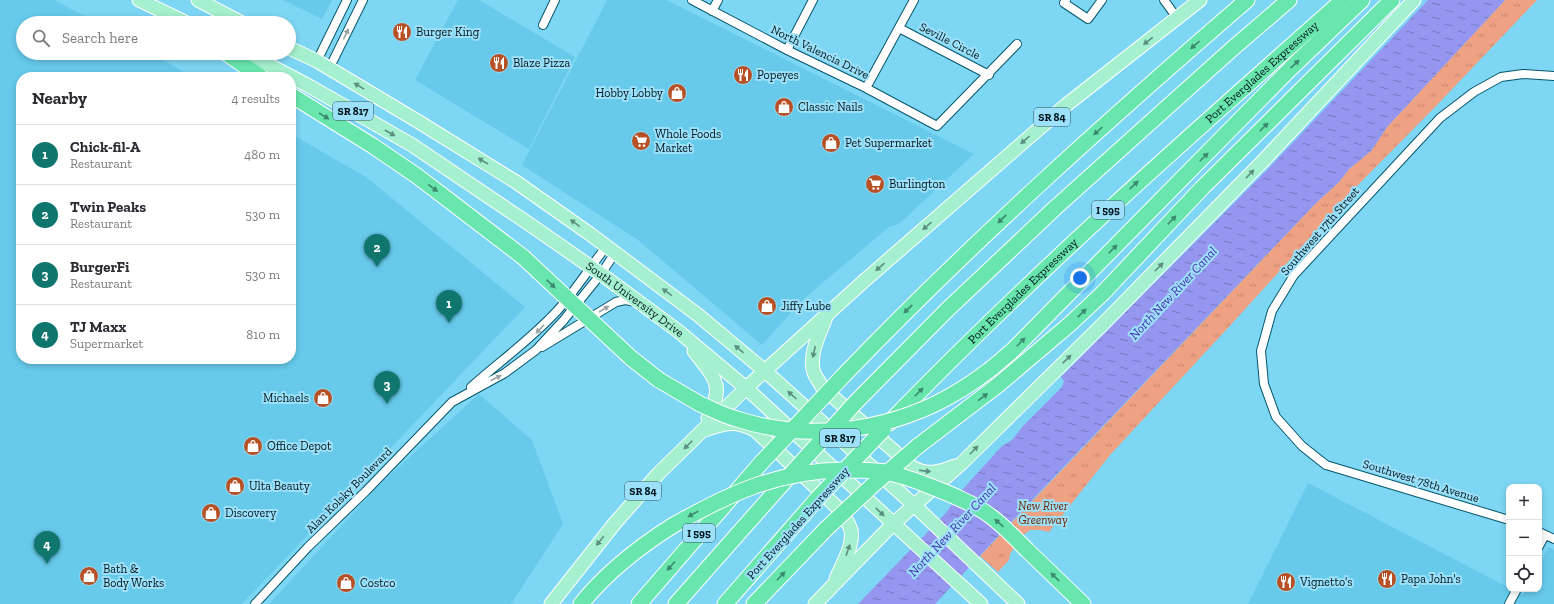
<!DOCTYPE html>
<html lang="en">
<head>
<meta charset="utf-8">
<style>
  body { margin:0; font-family:"Zilla Slab",serif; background:#f7f7f7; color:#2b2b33 }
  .controls { position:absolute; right:12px; bottom:12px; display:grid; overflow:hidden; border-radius:8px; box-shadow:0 2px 6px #0003 }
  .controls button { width:36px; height:36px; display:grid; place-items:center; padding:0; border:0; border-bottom:1px solid #e1e1e2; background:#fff; color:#2b2b33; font:20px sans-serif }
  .you { position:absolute; left:1080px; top:278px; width:14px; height:14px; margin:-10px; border:3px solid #fff; border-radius:50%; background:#1a73e8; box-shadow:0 0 0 6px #1a73e833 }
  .badge { display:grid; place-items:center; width:26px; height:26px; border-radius:50%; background:#0f766e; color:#fff; font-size:13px; font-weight:700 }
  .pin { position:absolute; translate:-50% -33px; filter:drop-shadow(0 1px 2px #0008) }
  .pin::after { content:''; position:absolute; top:21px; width:14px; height:12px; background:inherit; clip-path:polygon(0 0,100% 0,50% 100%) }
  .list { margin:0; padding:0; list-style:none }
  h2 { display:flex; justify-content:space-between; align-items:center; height:52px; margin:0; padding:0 16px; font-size:17px }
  h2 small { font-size:13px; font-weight:400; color:#7c7c81 }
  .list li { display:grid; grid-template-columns:26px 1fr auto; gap:12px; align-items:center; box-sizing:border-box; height:60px; padding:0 16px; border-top:1px solid #e1e1e2 }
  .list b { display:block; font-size:15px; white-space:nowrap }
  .list p { margin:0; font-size:13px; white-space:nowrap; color:#7c7c81 }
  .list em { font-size:13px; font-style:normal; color:#7c7c81 }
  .icon { flex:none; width:22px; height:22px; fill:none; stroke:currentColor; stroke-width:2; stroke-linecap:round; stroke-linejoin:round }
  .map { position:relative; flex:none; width:1554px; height:604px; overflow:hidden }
  .search { position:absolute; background:#fff; box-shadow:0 2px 6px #0003; left:16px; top:16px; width:280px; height:44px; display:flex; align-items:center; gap:10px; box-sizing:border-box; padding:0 14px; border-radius:22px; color:#7c7c81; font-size:15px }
  .panel { position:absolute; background:#fff; box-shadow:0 2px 6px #0003; left:16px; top:72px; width:280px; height:292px; border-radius:16px }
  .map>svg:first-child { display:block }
  .built { fill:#67caeb }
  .park { fill:url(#park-tufts) }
  .water { fill:url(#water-ripples) }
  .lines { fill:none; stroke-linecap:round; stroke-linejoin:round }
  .minor-casing { stroke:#07576c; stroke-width:10 }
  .primary-casing { stroke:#fff; stroke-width:15 }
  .motorway-casing { stroke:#fff; stroke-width:17 }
  .minor { stroke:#fff; stroke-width:8 }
  .primary { stroke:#a5f0ce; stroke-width:13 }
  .motorway { stroke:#69e6ae; stroke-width:15 }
  .motorway-bridge-casing { stroke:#fff; stroke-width:17; stroke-linecap:butt }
  .motorway-bridge { stroke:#69e6ae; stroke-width:15 }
  .oneway { fill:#99a2a5 }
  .oneway2 { fill:#5b8e7f }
  .oneway3 { fill:#3a896e }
  .labels { text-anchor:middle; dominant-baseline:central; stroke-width:4; stroke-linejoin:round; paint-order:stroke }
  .shield { fill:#9ce0f9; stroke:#2f5360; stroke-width:1 }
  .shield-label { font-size:11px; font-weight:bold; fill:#00171f }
  .poi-label { font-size:12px; fill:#00171f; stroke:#9ce0f9; text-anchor:start }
  .street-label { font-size:12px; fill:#00171f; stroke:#9ce0f9 }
  .park-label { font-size:12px; font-style:italic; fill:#722600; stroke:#9ce0f9 }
  .water-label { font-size:13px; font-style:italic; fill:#432cae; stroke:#9ce0f9 }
</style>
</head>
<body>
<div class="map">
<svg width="1554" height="604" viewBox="0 0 1554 604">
  <defs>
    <pattern id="park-tufts" width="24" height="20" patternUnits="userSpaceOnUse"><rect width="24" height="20" fill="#eea183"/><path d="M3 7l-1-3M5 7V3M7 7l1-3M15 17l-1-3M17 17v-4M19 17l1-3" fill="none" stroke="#ca8a71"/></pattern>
    <pattern id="water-ripples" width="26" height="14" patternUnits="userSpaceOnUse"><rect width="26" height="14" fill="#9596f0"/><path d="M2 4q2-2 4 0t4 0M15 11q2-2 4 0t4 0" fill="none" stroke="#7779c2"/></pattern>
  </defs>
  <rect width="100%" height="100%" fill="#7dd6f4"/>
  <path class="built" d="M 0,0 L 54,0 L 98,23 L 23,23 L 23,53 L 151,53 L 193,77 L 21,77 L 21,359 L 291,359 L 291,134 L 366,177 L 525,307 L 242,604 L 0,604 Z
    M 283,0 L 332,0 L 322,19 Z
    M 458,0 L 479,0 L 575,57 L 529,149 L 415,80 Z
    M 607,0 L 667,0 L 974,154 L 899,224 L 889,227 L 801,301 L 762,345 L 638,240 L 522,165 Z
    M 479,394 L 532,440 L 563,524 L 511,604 L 269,604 L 380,484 Z
    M 1308,483 L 1523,595 L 1526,589 L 1539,589 L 1539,565 L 1549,547 L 1554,550 L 1554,604 L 1248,604 Z"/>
  <path class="park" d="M 1505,0 L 1537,0 L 1437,105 L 1358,185 L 1226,330 L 1110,455 L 1049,532 L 1040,530 L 1030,530 L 1023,535 L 1010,554 L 1009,560 L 998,572 L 980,556 L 1316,203 L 1339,182 L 1349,169 L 1371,151 L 1387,127 Z"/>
  <path class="water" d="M 1428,0 L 1505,0 L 1387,127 L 1371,151 L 1349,169 L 1339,182 L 1316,203 L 1014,519 L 935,604 L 858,604 L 946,513 L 952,504 L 956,502 L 963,489 L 1002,446 L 1012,440 L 1023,426 L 1062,387 L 1064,381 L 1061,377 L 1267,170 Z"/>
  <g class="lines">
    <g class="minor-casing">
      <path id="minor" d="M 692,0 L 787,50 L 866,88 L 937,126 L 1017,44
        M 1066,0 L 1064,3 L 1088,19 L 1102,0
        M 1164,0 L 1177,18
        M 712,11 L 718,0
        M 543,25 L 555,0
        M 899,28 L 989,75
        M 787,50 L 813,0
        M 317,61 L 347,0
        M 329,69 L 363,0
        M 866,88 L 914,0
        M 542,347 L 616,302 L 625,300 L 636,302
        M 471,387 C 499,362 530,340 556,312 C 573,294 590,267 606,247
        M 1509,520 L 1326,465 L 1302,446 L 1276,417 L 1264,384 L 1261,351 L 1272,311 L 1294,275 L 1440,118 L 1474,92 L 1501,77 L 1523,74 L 1554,76
        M 1539,532 L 1554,539
        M 1539,546 L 1545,535
        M 255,604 L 308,547 L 366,491 L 452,402 L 505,373 L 536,350 L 563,321 L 601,274 L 615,253
        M 1509,604 L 1517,589"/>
    </g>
    <g class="primary-casing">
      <g id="primary">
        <path d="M 139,0 L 187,23"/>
        <path d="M 198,0 L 242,23"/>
        <path d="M 289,48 L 317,61 L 419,122 L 516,182 L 590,234 L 698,315 L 765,371 L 915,506 L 1018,604"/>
        <path id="s1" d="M 246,53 L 309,86 L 412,145 L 532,226 L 601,274 L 678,331 L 746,388 L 981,604"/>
        <path d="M 826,317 C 820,334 808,354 814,373 C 816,378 820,382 822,387 L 912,467 C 927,476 940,472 955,466"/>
        <path d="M 694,351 C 715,379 725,384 708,418"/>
        <path d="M 705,430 C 725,423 735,420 755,430 L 842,512 C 845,518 849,524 851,530 C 854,546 842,564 836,579"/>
        <path d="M 551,604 L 615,523 L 658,474 L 746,388 L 864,281 L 1065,106 L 1200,0"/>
        <path d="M 815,604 L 893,524 L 962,463 L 1104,323 L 1263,161 L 1414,0"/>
      </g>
    </g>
    <g class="motorway-casing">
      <g id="motorway">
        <path d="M 226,53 L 261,77"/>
        <path d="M 291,95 L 373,146 L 417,176 L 523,257"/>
        <path d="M 992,368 L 1012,351 L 1290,69 L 1362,0"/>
        <path d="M 844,375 C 972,242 1108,120 1247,0"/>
        <path d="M 659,380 L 700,404"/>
        <path d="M 855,403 L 947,310 L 1055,208 L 1232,49 L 1289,0"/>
        <path id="s2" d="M 889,423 C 1033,274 1188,137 1343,0"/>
        <path d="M 918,446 L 998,385 L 1070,324 L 1103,293 L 1202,188 L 1392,0"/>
        <path d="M 1027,550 L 1083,604"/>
        <path d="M 581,604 C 606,573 639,547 672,526"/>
        <path d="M 639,604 L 761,463"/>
        <path d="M 676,604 L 791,474"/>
        <path d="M 725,604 L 817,499"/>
        <path d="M 754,604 L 826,529"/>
      </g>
    </g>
    <use href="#minor" class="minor"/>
    <use href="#primary" class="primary"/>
    <use href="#motorway" class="motorway"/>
    <g class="motorway-bridge-casing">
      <path id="motorway-bridge" d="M 523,257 L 631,358 L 659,380
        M 700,404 C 712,409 724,416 737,419 C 801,440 872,433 933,405 C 954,395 974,382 992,368
        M 761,463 L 844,375
        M 791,474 L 855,403
        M 817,499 L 883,430
        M 672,526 C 728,494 777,471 843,470 C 857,470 872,470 885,472 C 901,475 917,481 932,487 C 950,494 973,503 989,515 C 1003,525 1015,538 1027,550
        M 826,529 L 873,485 L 918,446"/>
    </g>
    <use href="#motorway-bridge" class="motorway-bridge"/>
  </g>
  <defs><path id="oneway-solid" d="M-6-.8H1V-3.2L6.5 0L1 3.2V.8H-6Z"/></defs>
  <g class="oneway">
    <use href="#oneway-solid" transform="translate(346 34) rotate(-64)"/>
    <use href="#oneway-solid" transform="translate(604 309) rotate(-31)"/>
    <use href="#oneway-solid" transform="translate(540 329) rotate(134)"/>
    <use href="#oneway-solid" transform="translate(496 378) rotate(-27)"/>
  </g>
  <g class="oneway2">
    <use href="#oneway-solid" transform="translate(1148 41) rotate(142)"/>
    <use href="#oneway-solid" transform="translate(359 86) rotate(-149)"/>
    <use href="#oneway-solid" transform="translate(390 133) rotate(30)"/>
    <use href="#oneway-solid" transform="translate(1025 140) rotate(139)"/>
    <use href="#oneway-solid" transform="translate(483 161) rotate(-148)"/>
    <use href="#oneway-solid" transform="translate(1250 174) rotate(-46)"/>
    <use href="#oneway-solid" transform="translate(575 223) rotate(-144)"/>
    <use href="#oneway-solid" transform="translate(927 226) rotate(139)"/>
    <use href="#oneway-solid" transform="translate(880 267) rotate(139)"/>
    <use href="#oneway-solid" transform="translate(1159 267) rotate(-46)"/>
    <use href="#oneway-solid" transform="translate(667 292) rotate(-144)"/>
    <use href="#oneway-solid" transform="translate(739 349) rotate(-140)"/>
    <use href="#oneway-solid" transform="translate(814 352) rotate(102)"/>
    <use href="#oneway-solid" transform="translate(1067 359) rotate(-44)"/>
    <use href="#oneway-solid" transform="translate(792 395) rotate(-138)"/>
    <use href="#oneway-solid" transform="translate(688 445) rotate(135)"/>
    <use href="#oneway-solid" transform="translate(974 450) rotate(-45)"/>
    <use href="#oneway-solid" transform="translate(925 471) rotate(7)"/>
    <use href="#oneway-solid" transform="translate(880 512) rotate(43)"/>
    <use href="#oneway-solid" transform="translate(600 541) rotate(129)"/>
    <use href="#oneway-solid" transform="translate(848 550) rotate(-71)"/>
  </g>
  <g class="oneway3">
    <use href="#oneway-solid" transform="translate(1195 45) rotate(139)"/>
    <use href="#oneway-solid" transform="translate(1295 64) rotate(-44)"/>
    <use href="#oneway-solid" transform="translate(324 116) rotate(32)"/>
    <use href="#oneway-solid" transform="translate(1264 127) rotate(-45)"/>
    <use href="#oneway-solid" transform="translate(1098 131) rotate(138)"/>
    <use href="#oneway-solid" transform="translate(1204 157) rotate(-45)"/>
    <use href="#oneway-solid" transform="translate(1134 185) rotate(-43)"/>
    <use href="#oneway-solid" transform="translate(433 188) rotate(37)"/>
    <use href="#oneway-solid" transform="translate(1002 219) rotate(136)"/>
    <use href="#oneway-solid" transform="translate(1172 220) rotate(-46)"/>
    <use href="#oneway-solid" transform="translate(1113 249) rotate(-45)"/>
    <use href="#oneway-solid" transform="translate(551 284) rotate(43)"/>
    <use href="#oneway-solid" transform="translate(908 309) rotate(136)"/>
    <use href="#oneway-solid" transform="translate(1082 313) rotate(-44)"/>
    <use href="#oneway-solid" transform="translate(1021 342) rotate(-45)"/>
    <use href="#oneway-solid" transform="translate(919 392) rotate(-45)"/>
    <use href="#oneway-solid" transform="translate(983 397) rotate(-37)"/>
    <use href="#oneway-solid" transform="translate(693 514) rotate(151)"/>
    <use href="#oneway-solid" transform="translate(999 523) rotate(-139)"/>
    <use href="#oneway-solid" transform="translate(671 566) rotate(131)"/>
    <use href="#oneway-solid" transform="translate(781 576) rotate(-46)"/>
    <use href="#oneway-solid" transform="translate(1055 577) rotate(-136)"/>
  </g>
  <defs>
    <g id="restaurant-disc" transform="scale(1)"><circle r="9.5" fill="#b75125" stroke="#9ce0f9"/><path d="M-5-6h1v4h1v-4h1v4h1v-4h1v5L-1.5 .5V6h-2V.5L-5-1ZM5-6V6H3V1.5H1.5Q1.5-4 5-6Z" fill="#fff"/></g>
    <g id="shop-disc" transform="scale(1)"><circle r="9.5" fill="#b75125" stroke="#9ce0f9"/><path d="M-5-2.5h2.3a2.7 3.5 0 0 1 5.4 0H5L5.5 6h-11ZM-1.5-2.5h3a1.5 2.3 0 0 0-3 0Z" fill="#fff"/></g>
    <g id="supermarket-disc" transform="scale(1)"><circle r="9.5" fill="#b75125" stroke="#9ce0f9"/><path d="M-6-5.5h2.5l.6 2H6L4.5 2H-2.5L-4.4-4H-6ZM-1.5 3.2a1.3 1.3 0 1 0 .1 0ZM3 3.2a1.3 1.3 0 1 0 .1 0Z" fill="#fff"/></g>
  </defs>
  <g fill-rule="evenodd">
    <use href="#restaurant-disc" x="402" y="32"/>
    <use href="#restaurant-disc" x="499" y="63"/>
    <use href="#restaurant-disc" x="743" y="75"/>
    <use href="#shop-disc" x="677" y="93"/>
    <use href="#shop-disc" x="784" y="107"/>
    <use href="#supermarket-disc" x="641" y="141"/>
    <use href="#shop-disc" x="831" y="143"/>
    <use href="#supermarket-disc" x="875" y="184"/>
    <use href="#shop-disc" x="767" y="306"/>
    <use href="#shop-disc" x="323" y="398"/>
    <use href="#shop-disc" x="253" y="446"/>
    <use href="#shop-disc" x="235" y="486"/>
    <use href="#shop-disc" x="211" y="513"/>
    <use href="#shop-disc" x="89" y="576"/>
    <use href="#restaurant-disc" x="1387" y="579"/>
    <use href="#restaurant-disc" x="1286" y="582"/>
    <use href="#shop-disc" x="346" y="583"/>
  </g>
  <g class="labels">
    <g class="shield">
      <rect x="333" y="102" width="40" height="18" rx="3"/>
      <rect x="1034" y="108" width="36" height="18" rx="3"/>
      <rect x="1092" y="201" width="32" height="18" rx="3"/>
      <rect x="820" y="429" width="40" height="18" rx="3"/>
      <rect x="625" y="482" width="36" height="18" rx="3"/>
      <rect x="683" y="524" width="32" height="18" rx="3"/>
    </g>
    <g class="shield-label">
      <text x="353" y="111">SR 817</text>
      <text x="1052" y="117">SR 84</text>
      <text x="1108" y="210">I 595</text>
      <text x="840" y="438">SR 817</text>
      <text x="643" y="491">SR 84</text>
      <text x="699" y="533">I 595</text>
    </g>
    <g class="poi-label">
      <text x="416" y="32">Burger King</text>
      <text x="513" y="63">Blaze Pizza</text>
      <text x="757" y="75">Popeyes</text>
      <text x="663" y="93" text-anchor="end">Hobby Lobby</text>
      <text x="798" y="107">Classic Nails</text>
      <text x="655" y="134">Whole Foods<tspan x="655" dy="14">Market</tspan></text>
      <text x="845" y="143">Pet Supermarket</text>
      <text x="889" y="184">Burlington</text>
      <text x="781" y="306">Jiffy Lube</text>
      <text x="309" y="398" text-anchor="end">Michaels</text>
      <text x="267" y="446">Office Depot</text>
      <text x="249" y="486">Ulta Beauty</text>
      <text x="225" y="513">Discovery</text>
      <text x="103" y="569">Bath &amp;<tspan x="103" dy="14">Body Works</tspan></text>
      <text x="1401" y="579">Papa John's</text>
      <text x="1300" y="582">Vignetto's</text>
      <text x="360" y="583">Costco</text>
    </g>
    <g class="street-label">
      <text transform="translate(950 41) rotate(27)">Seville Circle</text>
      <text transform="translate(820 52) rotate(26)">North Valencia Drive</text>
      <text stroke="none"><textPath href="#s2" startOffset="512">Port Everglades Expressway</textPath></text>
      <text transform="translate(1320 231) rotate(-49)">Southwest 17th Street</text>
      <text stroke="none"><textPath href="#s2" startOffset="188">Port Everglades Expressway</textPath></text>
      <text stroke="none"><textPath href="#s1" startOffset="461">South University Drive</textPath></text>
      <text transform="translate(1421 481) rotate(17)">Southwest 78th Avenue</text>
      <text transform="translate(349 490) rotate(-45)">Alan Kolsky Boulevard</text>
      <text transform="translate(798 523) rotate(-48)">Port Everglades Expressway</text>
    </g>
    <g class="park-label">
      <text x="1043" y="506">New River<tspan x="1043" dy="14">Greenway</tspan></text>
    </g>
    <g class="water-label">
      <text transform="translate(1173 293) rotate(-47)">North New River Canal</text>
      <text transform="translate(952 530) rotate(-47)">North New River Canal</text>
    </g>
  </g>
</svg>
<div class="controls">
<button>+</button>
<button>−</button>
<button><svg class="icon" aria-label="locate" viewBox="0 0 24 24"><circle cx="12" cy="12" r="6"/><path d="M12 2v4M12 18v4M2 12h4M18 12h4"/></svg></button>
</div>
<div class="you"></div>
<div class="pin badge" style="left:449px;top:323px">1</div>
<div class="pin badge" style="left:377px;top:267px">2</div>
<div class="pin badge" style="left:387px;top:404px">3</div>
<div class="pin badge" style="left:47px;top:564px">4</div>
<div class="search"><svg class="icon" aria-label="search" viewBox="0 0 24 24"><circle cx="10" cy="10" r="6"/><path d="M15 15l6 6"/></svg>Search here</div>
<section class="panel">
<h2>Nearby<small>4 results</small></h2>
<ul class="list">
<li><span class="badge">1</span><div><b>Chick-fil-A</b><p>Restaurant</p></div><em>480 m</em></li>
<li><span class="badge">2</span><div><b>Twin Peaks</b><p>Restaurant</p></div><em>530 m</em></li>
<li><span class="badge">3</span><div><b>BurgerFi</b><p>Restaurant</p></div><em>530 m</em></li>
<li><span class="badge">4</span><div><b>TJ Maxx</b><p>Supermarket</p></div><em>810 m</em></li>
</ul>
</section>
</div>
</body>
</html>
